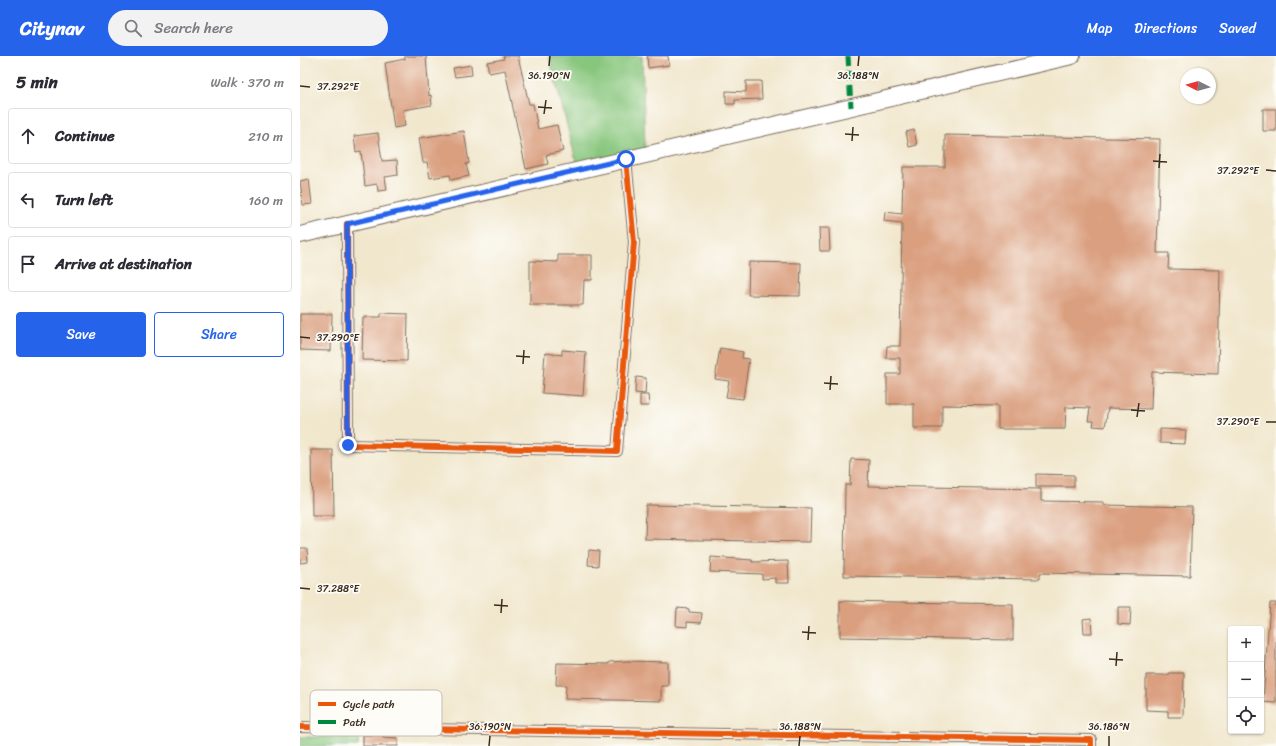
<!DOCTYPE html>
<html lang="en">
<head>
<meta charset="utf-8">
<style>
  body { margin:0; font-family:Sriracha,sans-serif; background:#f2f2f3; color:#2b2b33 }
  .controls { position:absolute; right:12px; bottom:12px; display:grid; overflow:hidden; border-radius:4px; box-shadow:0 1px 3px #0004 }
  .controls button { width:36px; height:36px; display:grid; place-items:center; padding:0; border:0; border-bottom:1px solid #e1e1e2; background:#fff; color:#2b2b33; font:20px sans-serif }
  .compass { position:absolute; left:880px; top:12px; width:36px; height:36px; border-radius:50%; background:#fff; box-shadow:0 1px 3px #0004; rotate:275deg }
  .stop { position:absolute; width:12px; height:12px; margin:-9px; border:3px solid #2563eb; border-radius:50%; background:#fff }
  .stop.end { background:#2563eb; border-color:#fff; box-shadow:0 1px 4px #0008 }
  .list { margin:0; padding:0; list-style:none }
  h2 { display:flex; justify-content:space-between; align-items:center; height:52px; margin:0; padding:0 16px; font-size:17px }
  h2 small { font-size:13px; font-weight:400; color:#7c7c81 }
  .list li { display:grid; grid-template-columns:26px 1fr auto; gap:12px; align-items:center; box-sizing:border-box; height:56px; margin:0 8px 8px; padding:0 8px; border:1px solid #e1e1e2; border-radius:4px }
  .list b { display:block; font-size:15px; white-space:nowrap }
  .list em { font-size:13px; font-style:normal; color:#7c7c81 }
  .actions { display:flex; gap:8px; padding:12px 16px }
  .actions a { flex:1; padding:9px 0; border:1px solid #2563eb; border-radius:4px; text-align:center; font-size:14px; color:#2563eb }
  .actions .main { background:#2563eb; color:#fff }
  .icon { flex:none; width:22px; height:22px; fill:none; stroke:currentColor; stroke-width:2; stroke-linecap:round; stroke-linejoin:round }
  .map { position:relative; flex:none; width:976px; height:690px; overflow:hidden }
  header { display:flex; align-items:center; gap:24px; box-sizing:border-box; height:56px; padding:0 20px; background:#2563eb; color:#fff }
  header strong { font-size:19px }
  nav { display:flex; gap:22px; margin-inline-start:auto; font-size:14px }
  .search { width:280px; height:36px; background:#f2f2f3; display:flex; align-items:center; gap:10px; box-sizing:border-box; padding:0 14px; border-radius:22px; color:#7c7c81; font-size:15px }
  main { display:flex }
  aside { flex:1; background:#fff }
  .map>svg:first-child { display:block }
  .green { fill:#87c67d; stroke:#61784e }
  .building { fill:#da9f7f }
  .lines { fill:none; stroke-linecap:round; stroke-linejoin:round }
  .street-casing { stroke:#7b6c5b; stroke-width:12 }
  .primary-casing { stroke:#7b6c5b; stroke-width:18 }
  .street { stroke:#fff; stroke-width:10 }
  .primary { stroke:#fff; stroke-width:16 }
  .quiet { stroke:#00873e; stroke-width:5; stroke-dasharray:10 5; stroke-linecap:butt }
  .cycleway-casing { stroke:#fdfcf7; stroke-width:8 }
  .cycleway { stroke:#e8590c; stroke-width:6 }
  .route { stroke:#2563eb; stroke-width:5 }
  .ticks { fill:none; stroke:#3b2a1e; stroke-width:1.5 }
  .key { fill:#fdfcf7; stroke:#c3bdb6; stroke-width:1 }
  .key-label { font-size:11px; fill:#3b2a1e }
  .ticks-label { font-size:10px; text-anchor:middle; fill:#3b2a1e; stroke:#fdfcf7; stroke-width:3.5; stroke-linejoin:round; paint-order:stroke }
</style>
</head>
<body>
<header>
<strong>Citynav</strong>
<div class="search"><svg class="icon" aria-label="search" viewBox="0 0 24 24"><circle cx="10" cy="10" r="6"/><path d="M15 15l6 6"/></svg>Search here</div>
<nav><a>Map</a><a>Directions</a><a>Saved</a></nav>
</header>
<main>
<aside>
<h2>5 min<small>Walk · 370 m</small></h2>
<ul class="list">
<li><svg class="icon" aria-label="ahead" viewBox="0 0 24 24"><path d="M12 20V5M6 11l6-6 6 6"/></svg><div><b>Continue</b></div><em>210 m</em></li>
<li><svg class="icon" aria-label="left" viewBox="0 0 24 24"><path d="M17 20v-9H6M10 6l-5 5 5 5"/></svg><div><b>Turn left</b></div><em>160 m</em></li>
<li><svg class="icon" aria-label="arrive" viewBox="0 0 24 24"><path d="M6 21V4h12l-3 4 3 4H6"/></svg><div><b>Arrive at destination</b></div></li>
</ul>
<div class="actions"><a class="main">Save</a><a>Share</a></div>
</aside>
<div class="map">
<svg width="976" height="690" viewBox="0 0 976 690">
  <rect width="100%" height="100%" fill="#fdfcf7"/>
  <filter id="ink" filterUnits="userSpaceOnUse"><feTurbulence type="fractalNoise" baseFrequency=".025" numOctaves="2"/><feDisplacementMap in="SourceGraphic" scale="8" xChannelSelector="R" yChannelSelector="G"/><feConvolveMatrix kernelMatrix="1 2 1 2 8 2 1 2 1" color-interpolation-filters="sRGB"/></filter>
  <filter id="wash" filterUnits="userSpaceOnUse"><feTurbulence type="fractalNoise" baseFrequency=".012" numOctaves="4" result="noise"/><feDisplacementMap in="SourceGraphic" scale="16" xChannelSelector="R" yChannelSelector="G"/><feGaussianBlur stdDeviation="0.9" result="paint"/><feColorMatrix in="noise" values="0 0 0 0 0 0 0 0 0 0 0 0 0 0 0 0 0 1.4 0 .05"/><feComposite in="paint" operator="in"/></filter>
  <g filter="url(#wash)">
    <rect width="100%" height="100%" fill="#f1e7cd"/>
    <path class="green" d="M 249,0 L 342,0 L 345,93 L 277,108 Z
      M 0,681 L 59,681 L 58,690 L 0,690 Z"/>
    <g id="blocks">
      <path class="building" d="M 105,0 L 126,0 L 129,40 L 131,39 L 132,49 L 103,54 L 105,70 L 94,72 L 85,7 L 105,3 Z
        M 203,0 L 218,0 L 229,48 L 233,48 L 238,73 L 257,69 L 263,95 L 246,99 L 248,108 L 226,113 L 205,14 L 189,17 L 187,6 L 204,3 Z
        M 347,0 L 368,0 L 369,9 L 348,12 Z
        M 171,9 L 172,19 L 155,21 L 153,12 Z
        M 446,25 L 461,25 L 462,43 L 435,44 L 435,48 L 426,48 L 426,35 L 446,36 Z
        M 963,53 L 976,53 L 976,75 L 963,75 Z
        M 614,74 L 617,89 L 609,91 L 606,76 Z
        M 164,75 L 169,107 L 166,108 L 169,120 L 151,124 L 150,119 L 130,122 L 127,106 L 123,107 L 119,82 Z
        M 78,77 L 82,105 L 97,104 L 98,119 L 85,121 L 87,134 L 78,135 L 77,128 L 65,130 L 61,95 L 56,96 L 54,80 Z
        M 645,79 L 860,83 L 857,197 L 869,197 L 868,213 L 920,214 L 918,318 L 852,316 L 851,353 L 808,352 L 805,371 L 793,370 L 794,365 L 788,365 L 790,352 L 766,351 L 765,373 L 698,373 L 698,350 L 642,349 L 642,372 L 614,372 L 614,348 L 587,348 L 587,318 L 600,318 L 600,302 L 586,302 L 587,290 L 600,290 L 602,167 L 584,165 L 585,156 L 602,158 L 603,111 L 645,111 Z
        M 9,123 L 12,148 L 3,149 L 0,125 Z
        M 519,172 L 529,172 L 530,195 L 520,195 Z
        M 258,199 L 292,199 L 292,224 L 284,224 L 283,249 L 230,249 L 230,205 L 258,206 Z
        M 449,206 L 501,207 L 500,240 L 448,239 Z
        M 81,257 L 108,258 L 107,305 L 62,304 L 63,261 L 81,261 Z
        M 0,258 L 32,258 L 31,295 L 0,294 Z
        M 420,292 L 443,296 L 442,302 L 449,303 L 443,343 L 426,341 L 429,325 L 415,323 Z
        M 262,294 L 286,296 L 283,340 L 242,337 L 245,297 L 262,299 Z
        M 336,321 L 346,322 L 345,338 L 335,337 Z
        M 340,339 L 348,339 L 349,350 L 340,350 Z
        M 860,373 L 886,374 L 885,388 L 860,387 Z
        M 11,394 L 33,394 L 34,460 L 12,460 Z
        M 551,403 L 569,404 L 568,430 L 741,433 L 741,445 L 804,446 L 804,449 L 892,451 L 890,520 L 740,517 L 740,523 L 544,520 L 545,429 L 550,429 Z
        M 736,418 L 774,419 L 774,431 L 736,431 Z
        M 346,449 L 511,452 L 510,486 L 345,483 Z
        M 0,492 L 7,492 L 8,506 L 0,507 Z
        M 289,494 L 299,495 L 298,510 L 288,509 Z
        M 411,501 L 452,504 L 452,506 L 488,505 L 489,527 L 475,527 L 475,522 L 462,523 L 462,518 L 410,516 Z
        M 540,545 L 713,548 L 713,584 L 540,581 Z
        M 970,547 L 976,547 L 976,647 L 963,646 Z
        M 818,551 L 831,551 L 830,569 L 818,568 Z
        M 377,552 L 389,553 L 389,556 L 402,557 L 401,567 L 387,566 L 387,571 L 376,570 Z
        M 791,562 L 792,577 L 784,577 L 783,563 Z
        M 327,605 L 368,606 L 368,630 L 361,630 L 361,645 L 265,643 L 266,629 L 256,629 L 257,607 L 309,608 L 309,606 Z
        M 869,617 L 884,617 L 883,661 L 868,661 L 868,655 L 846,654 L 846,619 L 869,619 Z
        M 63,679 L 83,679 L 83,681 L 98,682 L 98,690 L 63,690 Z"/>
    </g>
  </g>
  <g filter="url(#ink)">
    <use href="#blocks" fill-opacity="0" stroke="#7b6c5b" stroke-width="1"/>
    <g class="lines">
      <g class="street-casing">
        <path id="street" d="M 47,168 L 48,389 L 317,395 L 334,186 L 326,103
          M 0,671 L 791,684 L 791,690"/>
      </g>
      <g class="primary-casing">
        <path id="primary" d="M 0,179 L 772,0"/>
      </g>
      <use href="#street" class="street"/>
      <use href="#primary" class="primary"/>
      <path class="quiet" d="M 548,0 L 551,51"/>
      <g class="cycleway-casing">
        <path id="cycleway" d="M 47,168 L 48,389 L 317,395 L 334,186 L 326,103
          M 0,671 L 791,684 L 791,690"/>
      </g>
      <use href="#cycleway" class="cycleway"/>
    </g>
  </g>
  <g class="lines" filter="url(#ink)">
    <path class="route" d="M 48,389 L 47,168 L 326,103"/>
  </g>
  <path class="ticks" d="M 249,10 L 250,0M 558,10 L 559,0M 0,30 L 10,31M 238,51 L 252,52M 244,58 L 246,44M 545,78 L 559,79M 552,85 L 553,71M 853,105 L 867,106M 859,112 L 860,98M 966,114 L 976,115M 0,281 L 10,282M 216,300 L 230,301M 223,308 L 224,294M 524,327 L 538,328M 530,334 L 531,320M 831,354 L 845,355M 837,361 L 839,347M 966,366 L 976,366M 0,532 L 10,533M 194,549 L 208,550M 201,557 L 202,543M 502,576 L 516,577M 508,584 L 509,570M 809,603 L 823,604M 816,610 L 817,596M 189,690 L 190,680M 499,690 L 500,680M 809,690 L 809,680"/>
  <rect x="10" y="634" width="132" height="46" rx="6" class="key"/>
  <rect x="18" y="646" width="18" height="4" fill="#e8590c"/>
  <rect x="18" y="664" width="18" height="4" fill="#00873e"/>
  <g class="key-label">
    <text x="43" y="652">Cycle path</text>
    <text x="43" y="670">Path</text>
  </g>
  <g class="ticks-label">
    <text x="249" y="23">36.190°N</text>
    <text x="558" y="23">36.188°N</text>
    <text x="38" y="34">37.292°E</text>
    <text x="938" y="118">37.292°E</text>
    <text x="38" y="285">37.290°E</text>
    <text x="938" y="369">37.290°E</text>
    <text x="38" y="536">37.288°E</text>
    <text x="190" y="674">36.190°N</text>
    <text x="500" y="674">36.188°N</text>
    <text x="809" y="674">36.186°N</text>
  </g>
</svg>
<div class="controls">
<button>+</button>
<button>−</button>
<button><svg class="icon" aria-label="locate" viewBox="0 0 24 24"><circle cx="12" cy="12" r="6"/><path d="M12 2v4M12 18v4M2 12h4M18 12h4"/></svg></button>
</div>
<svg class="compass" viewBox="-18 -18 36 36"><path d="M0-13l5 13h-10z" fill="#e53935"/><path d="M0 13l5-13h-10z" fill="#7c7c81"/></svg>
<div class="stop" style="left:326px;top:103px"></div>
<div class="stop end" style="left:48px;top:389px"></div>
</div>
</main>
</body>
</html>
